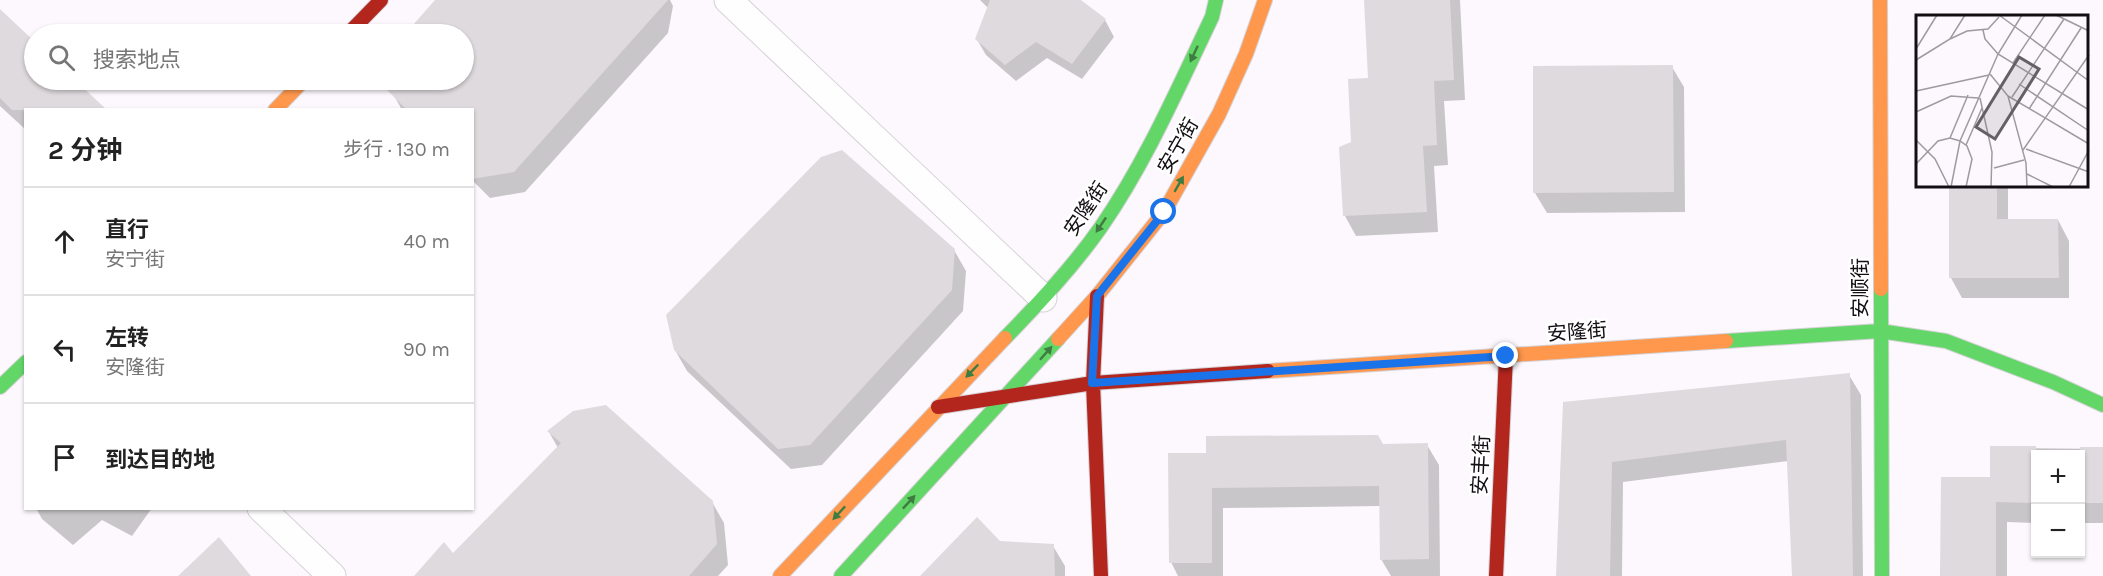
<!DOCTYPE html>
<html lang="zh">
<head>
<meta charset="utf-8">
<style>
  body { margin:0; font-family:Karla,"Noto Sans SC",sans-serif; background:#f2f2f2; color:#222 }
  .controls { position:absolute; right:18px; bottom:18px; display:grid; overflow:hidden; border-radius:0px; box-shadow:0 2px 4px #0004 }
  .controls button { width:54px; height:54px; display:grid; place-items:center; padding:0; border:0; border-bottom:2px solid #e0e0e0; background:#fff; color:#222; font:30px sans-serif }
  .stop { position:absolute; width:18px; height:18px; margin:-14px; border:4px solid #1a73e8; border-radius:50%; background:#fff }
  .stop.end { background:#1a73e8; border-color:#fff; box-shadow:0 2px 6px #0008 }
  .list { margin:0; padding:0; list-style:none }
  h2 { display:flex; justify-content:space-between; align-items:center; height:78px; margin:0; padding:0 24px; font-size:26px }
  h2 small { font-size:20px; font-weight:400; color:#767676 }
  .list li { display:grid; grid-template-columns:39px 1fr auto; gap:18px; align-items:center; box-sizing:border-box; height:108px; padding:0 24px; border-top:2px solid #e0e0e0 }
  .list b { display:block; font-size:22px; white-space:nowrap }
  .list p { margin:0; font-size:20px; white-space:nowrap; color:#767676 }
  .list em { font-size:20px; font-style:normal; color:#767676 }
  .icon { flex:none; width:33px; height:33px; fill:none; stroke:currentColor; stroke-width:2; stroke-linecap:round; stroke-linejoin:round }
  .map { position:relative; flex:none; width:2103px; height:576px; overflow:hidden }
  .search { position:absolute; background:#fff; box-shadow:0 2px 4px #0004; left:24px; top:24px; width:450px; height:66px; display:flex; align-items:center; gap:15px; box-sizing:border-box; padding:0 21px; border-radius:33px; color:#767676; font-size:22px }
  .panel { position:absolute; background:#fff; box-shadow:0 2px 4px #0004; left:24px; top:108px; width:450px; height:402px; border-radius:0px }
  .map>svg:first-child { display:block }
  .shadow { fill:#0003 }
  .building { fill:#dfdadd }
  .lines { fill:none; stroke-linecap:round; stroke-linejoin:round }
  .street-casing { stroke:#d5d2d6; stroke-width:29 }
  .fast-casing { stroke:#d5d2d6; stroke-width:16 }
  .slow-casing { stroke:#d5d2d6; stroke-width:16 }
  .jam-casing { stroke:#d5d2d6; stroke-width:16 }
  .street { stroke:#fffeff; stroke-width:27 }
  .fast { stroke:#63d668; stroke-width:14 }
  .slow { stroke:#ff974d; stroke-width:14 }
  .jam { stroke:#b3261e; stroke-width:14 }
  .oneway { fill:#3f7c41 }
  .route { stroke:#1a73e8; stroke-width:8 }
  .labels { text-anchor:middle; dominant-baseline:central; stroke-width:5; stroke-linejoin:round; paint-order:stroke }
  .street-label { font-size:20px; fill:#120e12; stroke:#fff }
  .inset-road { fill:none; stroke:#9e9a9f; stroke-width:1.5 }
  .view { fill:#646064; fill-opacity:0.15; stroke:#646064; stroke-width:3 }
  .inset-edge { fill:none; stroke:#120e12; stroke-width:3 }
</style>
</head>
<body>
<div class="map">
<svg width="2103" height="576" viewBox="0 0 2103 576">
  <rect width="100%" height="100%" fill="#fcf8fd"/>
  <path class="shadow" d="M 437,0 L 670,0 L 673,6 L 668,33 L 525,192 L 490,198 L 472,180 L 472,110 L 402,110 L 392,92 L 391,80 L 464,80 L 464,34 L 407,34 Z
    M 980,0 L 1079,0 L 1105,20 L 1114,37 L 1082,79 L 1047,58 L 1016,81 L 986,55 L 976,38 L 988,8 Z
    M 1366,0 L 1460,0 L 1465,100 L 1444,101 L 1448,165 L 1434,166 L 1438,232 L 1356,236 L 1345,216 L 1353,143 L 1370,79 Z
    M 5,16 L 34,44 L 34,80 L 73,80 L 104,110 L 26,110 L 26,130 L 0,106 L 0,21 Z
    M 1672,67 L 1684,87 L 1685,212 L 1547,213 L 1535,193 Z
    M 1950,186 L 2008,186 L 2008,220 L 2058,220 L 2069,241 L 2069,298 L 1962,298 L 1951,278 Z
    M 954,250 L 966,271 L 963,311 L 822,465 L 791,469 L 687,371 L 675,350 Z
    M 1849,375 L 1861,395 L 1863,576 L 1793,576 L 1788,461 L 1623,482 L 1622,576 L 1558,576 L 1564,404 Z
    M 549,432 L 712,502 L 724,523 L 728,565 L 718,576 L 421,576 L 453,555 L 558,448 Z
    M 1382,445 L 1427,445 L 1439,465 L 1440,576 L 1391,576 L 1381,559 L 1381,506 L 1223,508 L 1223,576 L 1178,576 L 1171,562 L 1170,455 Z
    M 1992,448 L 2103,449 L 2103,523 L 2080,523 L 2080,454 L 2036,454 L 2036,523 L 2007,522 L 2007,576 L 1942,576 L 1992,479 Z
    M 36,508 L 152,508 L 132,536 L 102,520 L 73,545 L 42,519 Z
    M 1053,546 L 1065,566 L 1065,576 L 922,576 L 1006,550 Z"/>
  <path class="building" d="M 435,0 L 668,0 L 514,172 L 472,179 L 472,110 L 407,110 L 377,80 L 464,80 L 464,34 L 405,34 Z
    M 990,0 L 1081,0 L 1106,19 L 1072,64 L 1036,42 L 1005,65 L 975,39 Z
    M 1364,0 L 1450,0 L 1454,80 L 1434,81 L 1437,145 L 1423,146 L 1427,212 L 1343,216 L 1339,147 L 1351,142 L 1348,79 L 1368,78 Z
    M 0,9 L 34,41 L 34,80 L 75,80 L 107,110 L 12,110 L 0,98 Z
    M 1673,65 L 1674,192 L 1533,193 L 1533,66 Z
    M 842,150 L 955,249 L 952,290 L 810,445 L 778,449 L 674,350 L 666,315 L 821,157 Z
    M 1949,186 L 1997,186 L 1997,219 L 2058,219 L 2059,278 L 1949,278 Z
    M 1850,373 L 1853,576 L 1792,576 L 1786,440 L 1612,462 L 1610,576 L 1556,576 L 1563,402 Z
    M 606,405 L 713,501 L 717,544 L 689,576 L 414,576 L 444,542 L 453,553 L 561,443 L 547,431 L 573,411 Z
    M 1378,435 L 1383,444 L 1428,443 L 1429,559 L 1380,560 L 1379,486 L 1212,488 L 1212,563 L 1169,563 L 1168,453 L 1206,453 L 1206,436 Z
    M 1990,446 L 2036,446 L 2036,503 L 1996,502 L 1996,576 L 1940,576 L 1941,477 L 1990,477 Z
    M 2080,447 L 2103,447 L 2103,503 L 2080,503 Z
    M 977,517 L 1000,541 L 1054,544 L 1055,576 L 920,576 Z
    M 219,537 L 251,576 L 178,576 Z"/>
  <g class="lines">
    <g class="street-casing">
      <path id="street" d="M 728,0 L 1043,298
        M 261,508 L 332,576"/>
    </g>
    <g class="fast-casing">
      <path id="fast" d="M 1881,289 L 1882,576
        M 1005,338 C 1039,303 1073,267 1101,227 C 1146,162 1178,88 1212,17 L 1216,0
        M 1726,341 L 1880,331 L 1946,341 L 2053,382 L 2103,405
        M 0,387 L 26,362
        M 841,576 L 1058,339"/>
    </g>
    <g class="slow-casing">
      <path id="slow" d="M 1880,0 L 1881,289
        M 275,110 L 304,80
        M 1058,339 L 1097,296 L 1164,212 L 1219,114 L 1246,54 L 1265,0
        M 1268,371 L 1726,341
        M 780,576 L 1005,338"/>
    </g>
    <g class="jam-casing">
      <path id="jam" d="M 348,34 L 381,0
        M 1097,296 L 1093,383 L 1101,576
        M 938,407 L 1093,383 L 1268,371
        M 1496,576 L 1506,356"/>
    </g>
    <use href="#street" class="street"/>
    <use href="#fast" class="fast"/>
    <use href="#slow" class="slow"/>
    <use href="#jam" class="jam"/>
  </g>
  <defs><path id="oneway-solid" d="M-6-.8H1V-3.2L6.5 0L1 3.2V.8H-6Z" transform="scale(1.5)"/></defs>
  <g class="oneway">
    <use href="#oneway-solid" transform="translate(1194 54) rotate(115)"/>
    <use href="#oneway-solid" transform="translate(1179 184) rotate(-60)"/>
    <use href="#oneway-solid" transform="translate(1101 225) rotate(124)"/>
    <use href="#oneway-solid" transform="translate(1046 353) rotate(-48)"/>
    <use href="#oneway-solid" transform="translate(972 371) rotate(134)"/>
    <use href="#oneway-solid" transform="translate(909 502) rotate(-47)"/>
    <use href="#oneway-solid" transform="translate(839 513) rotate(133)"/>
  </g>
  <g class="lines">
    <path class="route" d="M 1164,212 L 1097,296 L 1092,383 L 1506,356"/>
  </g>
  <g class="labels">
    <g class="street-label">
      <text transform="translate(1178 146) rotate(-60)">安宁街</text>
      <text transform="translate(1086 209) rotate(-56)">安隆街</text>
      <text transform="translate(1860 288) rotate(-90)">安顺街</text>
      <text transform="translate(1577 332) rotate(-4)">安隆街</text>
      <text transform="translate(1481 465) rotate(-87)">安丰街</text>
    </g>
  </g>
  <g transform="translate(1916 15)">
    <rect width="172" height="172" fill="#fcf8fd"/>
    <path class="inset-road" d="M 83,0 L 173,66M 140,0 L 173,16M 67,15 L 69,24 L 82,39 L 173,95M 34,24 L 51,16 L 72,14 L 83,2M 0,34 L 21,0M 0,45 L 34,24 L 49,0M 97,48 L 129,0M 74,59 L 92,81 L 110,148 L 111,172M 103,69 L 173,116M 0,76 L 73,60M 92,81 L 173,129M 96,82 L 148,4M 64,83 L 76,137 L 75,172M 113,94 L 165,13M 0,97 L 35,81 L 62,83M 34,123 L 52,80M 0,125 L 19,144 L 33,172M 50,130 L 66,93M 110,134 L 173,157M 107,135 L 173,40M 0,149 L 22,126 L 34,123 L 44,126 L 51,131 L 56,144 L 50,172M 78,153 L 108,145M 111,159 L 137,172M 35,172 L 44,126 L 82,39 L 106,0M 153,172 L 173,135"/>
    <path class="view" d="M 103,42 L 123,54 L 79,124 L 60,112 Z"/>
    <rect width="172" height="172" class="inset-edge"/>
  </g>
</svg>
<div class="controls">
<button>+</button>
<button>−</button>
</div>
<div class="stop" style="left:1164px;top:212px"></div>
<div class="stop end" style="left:1506px;top:356px"></div>
<div class="search"><svg class="icon" aria-label="search" viewBox="0 0 24 24"><circle cx="10" cy="10" r="6"/><path d="M15 15l6 6"/></svg>搜索地点</div>
<section class="panel">
<h2>2 分钟<small>步行 · 130 m</small></h2>
<ul class="list">
<li><svg class="icon" aria-label="ahead" viewBox="0 0 24 24"><path d="M12 20V5M6 11l6-6 6 6"/></svg><div><b>直行</b><p>安宁街</p></div><em>40 m</em></li>
<li><svg class="icon" aria-label="left" viewBox="0 0 24 24"><path d="M17 20v-9H6M10 6l-5 5 5 5"/></svg><div><b>左转</b><p>安隆街</p></div><em>90 m</em></li>
<li><svg class="icon" aria-label="arrive" viewBox="0 0 24 24"><path d="M6 21V4h12l-3 4 3 4H6"/></svg><div><b>到达目的地</b></div></li>
</ul>
</section>
</div>
</body>
</html>
